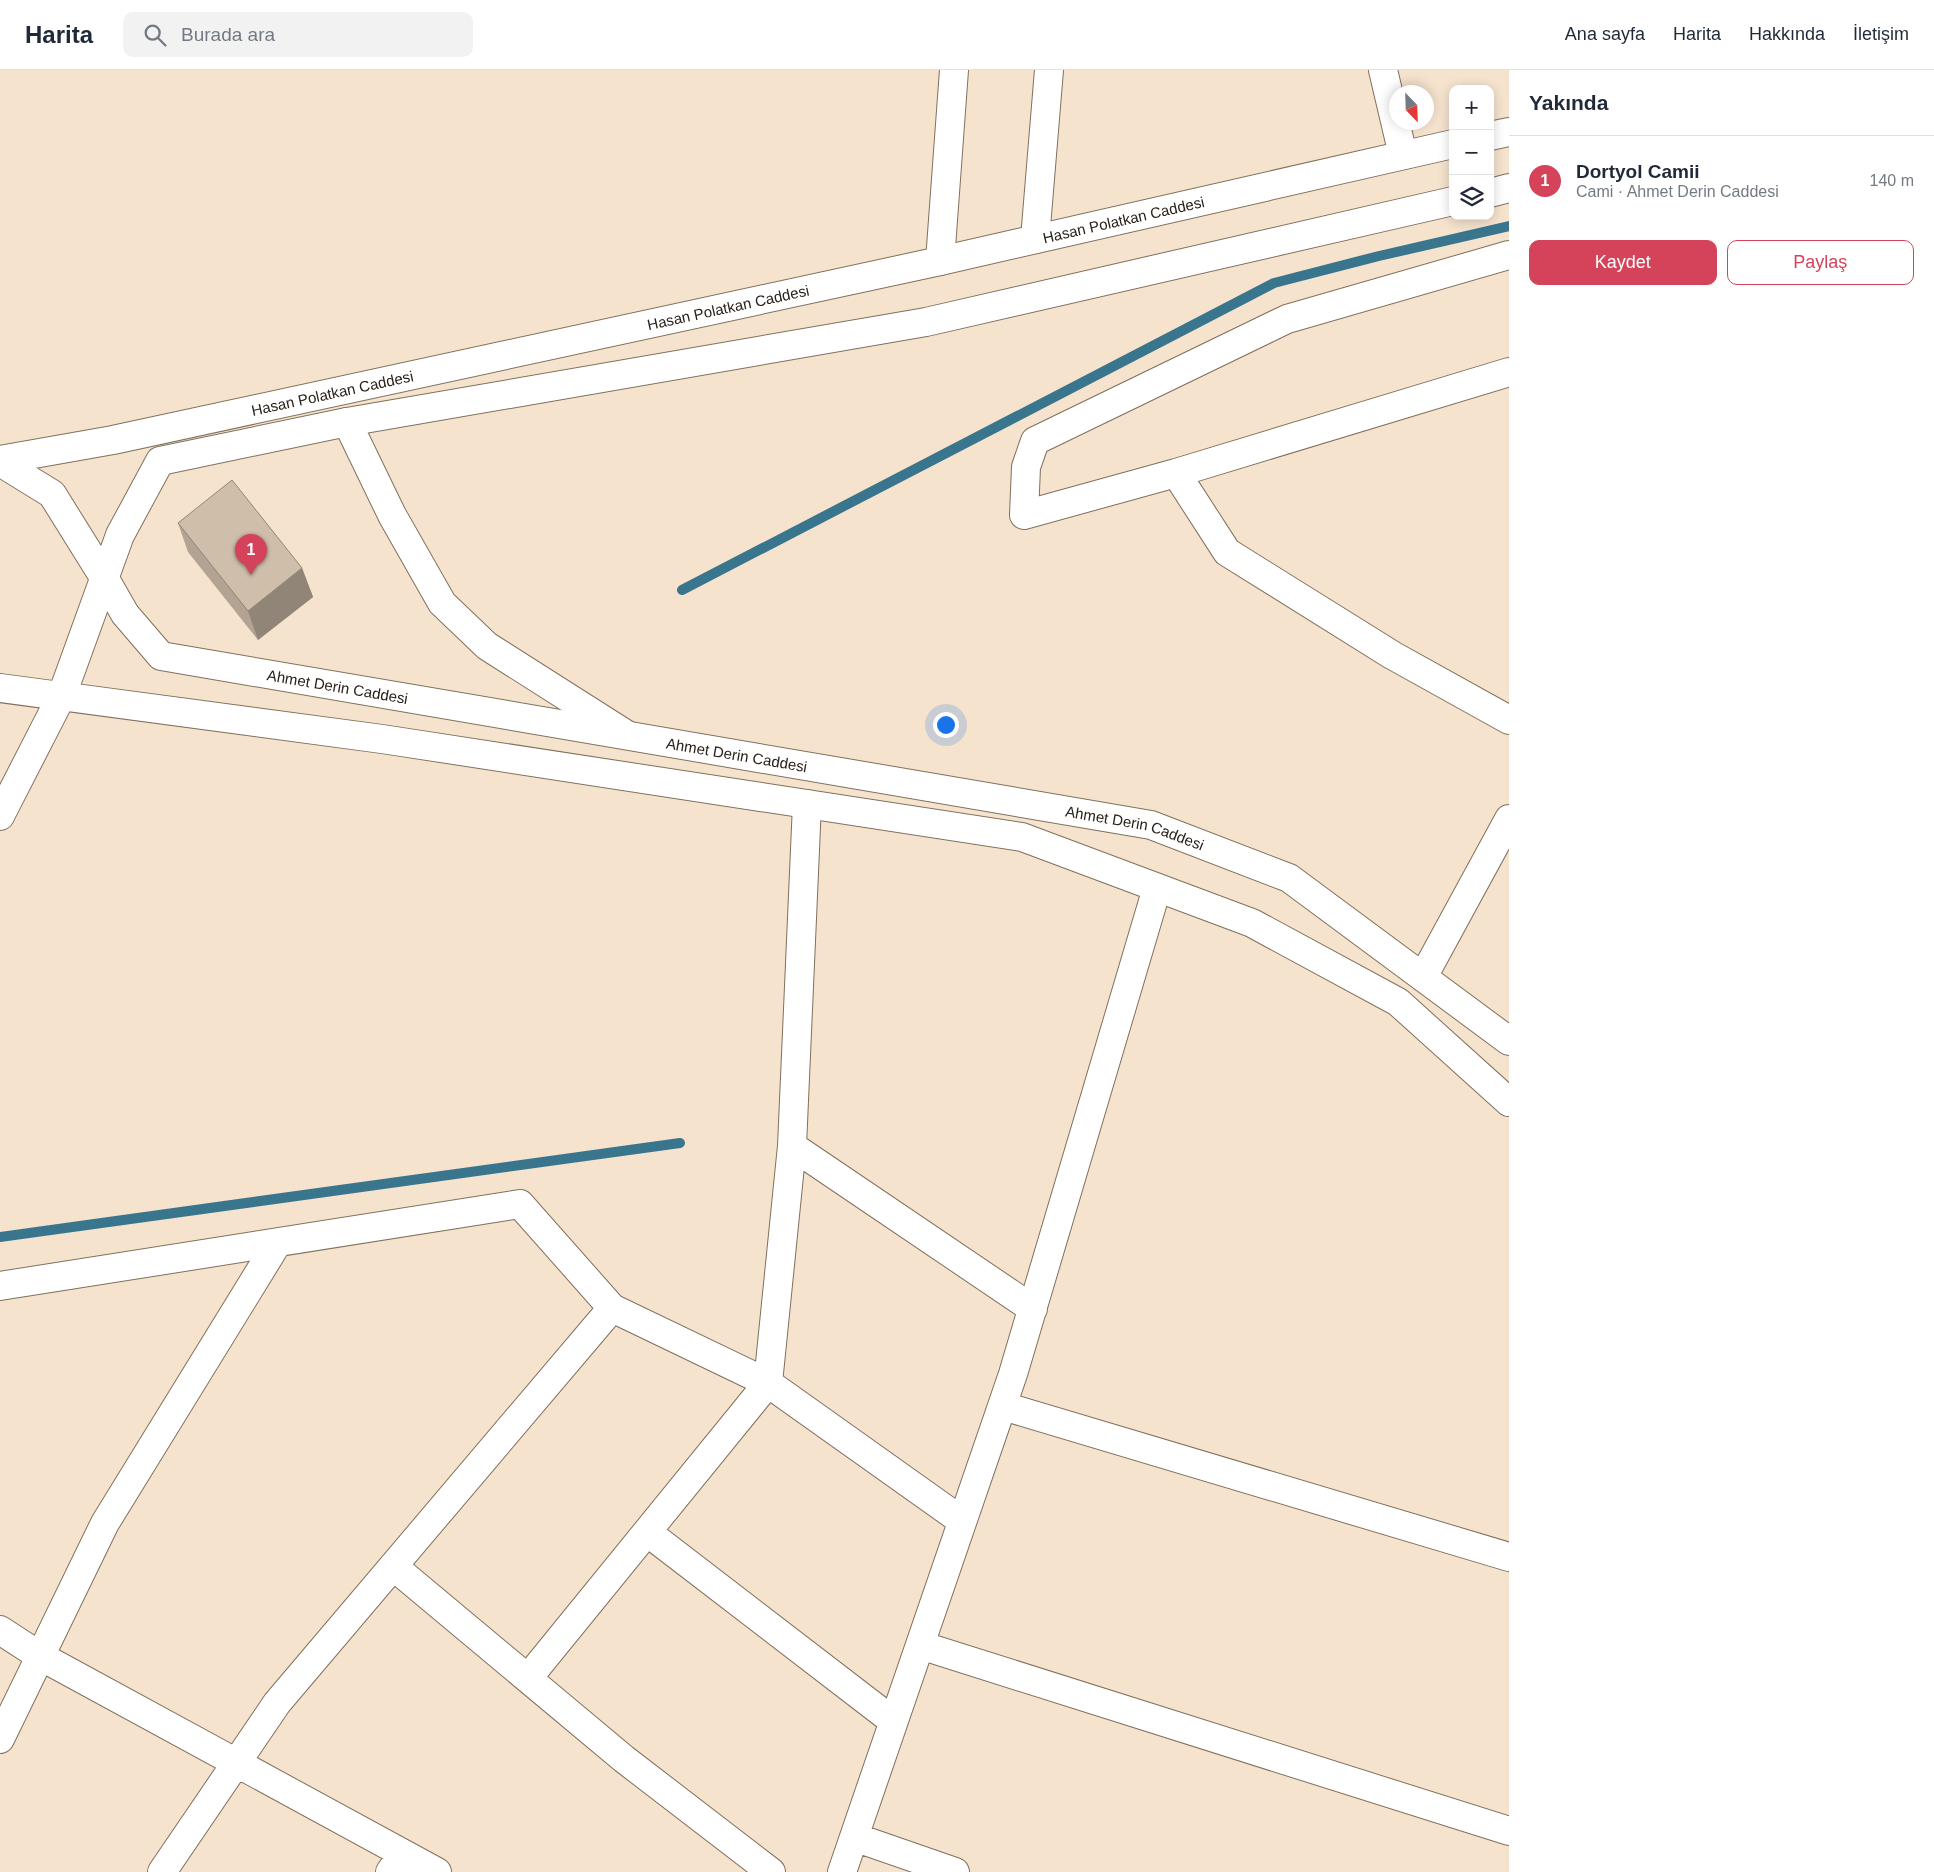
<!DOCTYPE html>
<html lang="tr">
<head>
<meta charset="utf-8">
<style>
  body { margin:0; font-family:Helvetica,sans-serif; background:#f2f2f3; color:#1f2937 }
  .controls { position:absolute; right:15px; top:15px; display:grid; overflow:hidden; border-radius:10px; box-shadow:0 2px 12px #0003 }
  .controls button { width:45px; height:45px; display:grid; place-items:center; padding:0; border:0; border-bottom:1px solid #e0e1e3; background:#fff; color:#1f2937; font:25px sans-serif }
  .compass { position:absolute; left:1389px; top:15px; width:45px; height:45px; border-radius:50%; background:#fff; box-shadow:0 2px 12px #0003; rotate:157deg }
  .you { position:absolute; left:945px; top:654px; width:18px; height:18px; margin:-12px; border:4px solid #fff; border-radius:50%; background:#1a73e8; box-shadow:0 0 0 8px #1a73e833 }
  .badge { display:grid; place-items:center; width:32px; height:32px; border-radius:50%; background:#d4435a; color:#fff; font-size:16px; font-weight:700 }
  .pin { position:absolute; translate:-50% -41px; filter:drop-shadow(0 1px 2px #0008) }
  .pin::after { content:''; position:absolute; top:26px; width:18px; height:15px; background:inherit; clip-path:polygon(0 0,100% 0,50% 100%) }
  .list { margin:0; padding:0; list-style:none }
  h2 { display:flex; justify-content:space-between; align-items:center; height:65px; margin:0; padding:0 20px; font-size:21px }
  h2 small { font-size:16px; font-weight:400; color:#747a83 }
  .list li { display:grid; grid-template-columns:32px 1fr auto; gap:15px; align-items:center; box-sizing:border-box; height:90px; padding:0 20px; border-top:1px solid #e0e1e3 }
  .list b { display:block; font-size:19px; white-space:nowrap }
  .list p { margin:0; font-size:16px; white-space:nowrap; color:#747a83 }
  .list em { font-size:16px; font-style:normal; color:#747a83 }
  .actions { display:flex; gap:10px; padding:15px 20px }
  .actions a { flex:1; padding:11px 0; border:1px solid #d4435a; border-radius:10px; text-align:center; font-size:18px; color:#d4435a }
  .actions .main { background:#d4435a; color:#fff }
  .icon { flex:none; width:28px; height:28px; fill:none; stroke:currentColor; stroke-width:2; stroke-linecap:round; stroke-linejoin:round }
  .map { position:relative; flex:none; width:1509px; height:1802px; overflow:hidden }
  header { display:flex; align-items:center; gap:30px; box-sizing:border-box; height:70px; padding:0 25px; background:#fff; border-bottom:1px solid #e0e1e3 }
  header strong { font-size:24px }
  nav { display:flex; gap:28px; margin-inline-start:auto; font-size:18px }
  .search { width:350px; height:45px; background:#f2f2f3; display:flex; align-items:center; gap:12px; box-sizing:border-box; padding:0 18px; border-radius:10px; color:#747a83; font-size:19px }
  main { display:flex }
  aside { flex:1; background:#fff }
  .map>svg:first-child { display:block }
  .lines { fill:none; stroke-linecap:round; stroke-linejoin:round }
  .stream { stroke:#3a758e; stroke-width:10 }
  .minor-casing { stroke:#80705d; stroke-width:30 }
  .secondary-casing { stroke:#80705d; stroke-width:30 }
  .minor { stroke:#fff; stroke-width:28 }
  .secondary { stroke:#fff; stroke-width:28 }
  .wall { fill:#b2a392 }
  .shaded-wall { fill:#918577 }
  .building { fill:#cfbeaa; stroke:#918577 }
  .labels { text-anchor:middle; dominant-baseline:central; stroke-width:4; stroke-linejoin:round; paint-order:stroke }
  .street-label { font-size:15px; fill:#29221a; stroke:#f5e3ce }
</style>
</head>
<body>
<header>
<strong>Harita</strong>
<div class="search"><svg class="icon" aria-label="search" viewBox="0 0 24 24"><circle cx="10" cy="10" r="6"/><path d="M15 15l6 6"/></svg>Burada ara</div>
<nav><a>Ana sayfa</a><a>Harita</a><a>Hakkında</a><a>İletişim</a></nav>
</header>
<main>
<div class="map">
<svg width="1509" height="1802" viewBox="0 0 1509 1802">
  <rect width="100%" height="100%" fill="#f5e3ce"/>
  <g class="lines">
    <path class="stream" d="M 682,520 L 1274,213 L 1379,186 L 1509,156
      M 0,1167 L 680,1073"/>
    <g class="minor-casing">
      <path id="minor" d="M 1383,0 L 1403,85
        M 1035,169 L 1049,0
        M 1509,185 L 1287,249 L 1035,371 L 1026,397 L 1024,445 L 1176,403 L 1509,302
        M 940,191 L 954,0
        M 347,352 L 392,445 L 442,533 L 487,576 L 627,665
        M 1176,403 L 1227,482 L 1392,585 L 1509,650
        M 807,734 L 792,1076 L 768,1313 L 962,1451
        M 0,746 L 62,625
        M 1423,907 L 1509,749
        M 792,1076 L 1033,1239
        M 0,1216 L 520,1134 L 612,1238
        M 1003,1336 L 1509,1487
        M 647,1462 L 893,1651
        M 393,1496 L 624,1689 L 771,1802
        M 0,1560 L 40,1586 L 437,1802
        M 920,1575 L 1509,1761
        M 0,1669 L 105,1453 L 278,1172
        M 854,1767 L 955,1802
        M 162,1802 L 277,1633 L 612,1238 L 768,1313 L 528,1608
        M 390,1802 L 403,1784
        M 842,1802 L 1013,1304 L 1157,818"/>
    </g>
    <g class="secondary-casing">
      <g id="secondary">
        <path d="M 1490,66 L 1509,62"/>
        <path d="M 1490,123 L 1509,118"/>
        <path id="s1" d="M 0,390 L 113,370 L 940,191 L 1453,74"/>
        <path id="s2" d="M 0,392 L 52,424 L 105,509 L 125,544 L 161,586 L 1151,755 L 1289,808 L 1509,971"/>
        <path d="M 0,618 L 382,669 L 1022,767 L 1252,853 L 1398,932 L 1509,1032"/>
        <path d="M 62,625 L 120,465 L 160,391 L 347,352 L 926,252 L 1453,131"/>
      </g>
    </g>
    <use href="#minor" class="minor"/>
    <use href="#secondary" class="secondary"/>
  </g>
  <path class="wall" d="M 178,453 L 302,498 L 313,527 L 258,570 L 188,482 Z"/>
  <path class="shaded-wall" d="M 302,498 L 313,527 L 258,570 L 248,541 Z"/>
  <path class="building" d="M 232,410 L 302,498 L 248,541 L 178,453 Z"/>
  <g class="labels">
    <g class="street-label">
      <text stroke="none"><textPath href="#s1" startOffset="1149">Hasan Polatkan Caddesi</textPath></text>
      <text stroke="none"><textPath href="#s1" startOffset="744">Hasan Polatkan Caddesi</textPath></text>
      <text stroke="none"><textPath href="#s1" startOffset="339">Hasan Polatkan Caddesi</textPath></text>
      <text stroke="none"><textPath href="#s2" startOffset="436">Ahmet Derin Caddesi</textPath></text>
      <text stroke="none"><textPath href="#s2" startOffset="841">Ahmet Derin Caddesi</textPath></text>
      <text stroke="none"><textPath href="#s2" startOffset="1246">Ahmet Derin Caddesi</textPath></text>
    </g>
  </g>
</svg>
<div class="controls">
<button>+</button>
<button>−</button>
<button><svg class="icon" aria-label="layers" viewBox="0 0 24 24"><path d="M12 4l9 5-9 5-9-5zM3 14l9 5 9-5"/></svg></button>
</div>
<svg class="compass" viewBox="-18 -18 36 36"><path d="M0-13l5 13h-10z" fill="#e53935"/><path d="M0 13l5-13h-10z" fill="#747a83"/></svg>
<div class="you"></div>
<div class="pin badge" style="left:251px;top:505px">1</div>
</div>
<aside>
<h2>Yakında<small></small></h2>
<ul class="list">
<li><span class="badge">1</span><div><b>Dortyol Camii</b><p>Cami · Ahmet Derin Caddesi</p></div><em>140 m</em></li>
</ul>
<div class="actions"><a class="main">Kaydet</a><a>Paylaş</a></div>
</aside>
</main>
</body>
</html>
